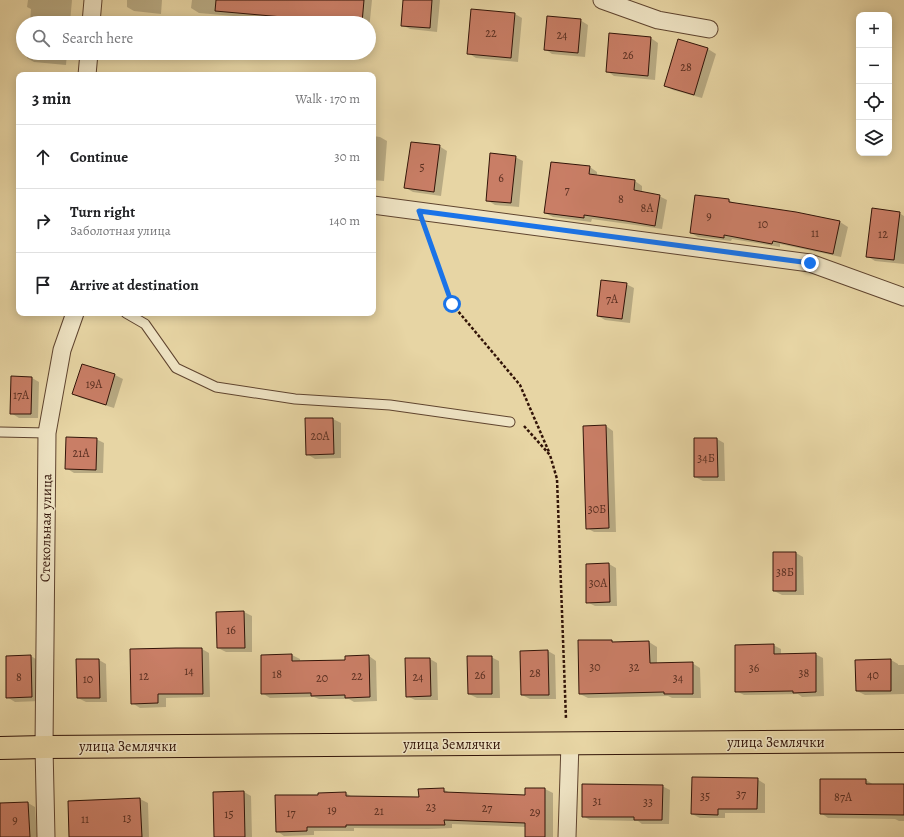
<!DOCTYPE html>
<html lang="en">
<head>
<meta charset="utf-8">
<style>
  body { margin:0; font-family:Alegreya,serif; background:#f2f2f2; color:#202124 }
  .controls { position:absolute; right:12px; top:12px; display:grid; overflow:hidden; border-radius:8px; box-shadow:0 2px 10px #0003 }
  .controls button { width:36px; height:36px; display:grid; place-items:center; padding:0; border:0; border-bottom:1px solid #e0e0e0; background:#fff; color:#202124; font:20px sans-serif }
  .stop { position:absolute; width:12px; height:12px; margin:-9px; border:3px solid #1a73e8; border-radius:50%; background:#fff }
  .stop.end { background:#1a73e8; border-color:#fff; box-shadow:0 1px 4px #0008 }
  .list { margin:0; padding:0; list-style:none }
  h2 { display:flex; justify-content:space-between; align-items:center; height:52px; margin:0; padding:0 16px; font-size:17px }
  h2 small { font-size:13px; font-weight:400; color:#757577 }
  .list li { display:grid; grid-template-columns:26px 1fr auto; gap:12px; align-items:center; box-sizing:border-box; height:64px; padding:0 16px; border-top:1px solid #e0e0e0 }
  .list b { display:block; font-size:15px; white-space:nowrap }
  .list p { margin:0; font-size:13px; white-space:nowrap; color:#757577 }
  .list em { font-size:13px; font-style:normal; color:#757577 }
  .icon { flex:none; width:22px; height:22px; fill:none; stroke:currentColor; stroke-width:2; stroke-linecap:round; stroke-linejoin:round }
  .map { position:relative; flex:none; width:904px; height:837px; overflow:hidden }
  .search { position:absolute; background:#fff; box-shadow:0 2px 10px #0003; left:16px; top:16px; width:360px; height:44px; display:flex; align-items:center; gap:10px; box-sizing:border-box; padding:0 14px; border-radius:22px; color:#757577; font-size:15px }
  .panel { position:absolute; background:#fff; box-shadow:0 2px 10px #0003; left:16px; top:72px; width:360px; height:244px; border-radius:8px }
  .map>svg:first-child { display:block }
  .shadow { fill:#0003 }
  .building { fill:#c97e66; stroke:#321408 }
  .lines { fill:none; stroke-linecap:round; stroke-linejoin:round }
  .service-casing { stroke:#5f442f; stroke-width:11 }
  .minor-casing { stroke:#5f442f; stroke-width:19 }
  .primary-casing { stroke:#321408; stroke-width:24 }
  .path { stroke:#321408; stroke-width:2.5; stroke-dasharray:3 2; stroke-linecap:butt }
  .service { stroke:#efe4c4; stroke-width:9 }
  .minor { stroke:#efe4c4; stroke-width:17 }
  .primary { stroke:#e7d5a4; stroke-width:22 }
  .route { stroke:#1a73e8; stroke-width:5 }
  .labels { text-anchor:middle; dominant-baseline:central; stroke-width:3; stroke-linejoin:round; paint-order:stroke }
  .number-label { font-size:12px; fill:#582e20 }
  .street-label { font-size:14px; fill:#321408; stroke:#efe4c4 }
</style>
</head>
<body>
<div class="map">
<svg width="904" height="837" viewBox="0 0 904 837">
  <rect width="100%" height="100%" fill="#e7d5a4"/>
  <filter id="stains"><feTurbulence type="fractalNoise" baseFrequency=".005" numOctaves="4"/><feColorMatrix values="0 0 0 0 .2 0 0 0 0 .09 0 0 0 0 .02 0 0 0 .5 -.17"/></filter>
  <radialGradient id="worn" r=".72"><stop offset=".6" stop-color="#630" stop-opacity="0"/><stop offset="1" stop-color="#630" stop-opacity=".3"/></radialGradient>
  <path class="shadow" d="M 28,0 L 72,0 L 70,23 L 30,23 L 31,9 L 27,7 Z
    M 127,0 L 162,0 L 161,14 L 134,11 L 127,7 Z
    M 192,0 L 372,0 L 369,30 L 369,23 L 315,23 L 199,13 L 191,8 Z
    M 404,0 L 440,0 L 437,32 L 410,29 L 402,25 Z
    M 515,14 L 522,18 L 518,62 L 476,58 L 468,53 Z
    M 580,20 L 588,25 L 585,57 L 552,54 L 545,49 Z
    M 651,38 L 658,43 L 655,80 L 614,76 L 607,71 Z
    M 679,40 L 708,49 L 716,54 L 702,98 L 673,90 L 666,86 Z
    M 27,53 L 67,53 L 66,65 L 34,62 L 27,58 Z
    M 373,136 L 380,137 L 387,141 L 384,181 L 373,180 Z
    M 439,146 L 447,151 L 441,196 L 413,192 L 406,188 Z
    M 515,157 L 523,161 L 519,207 L 495,205 L 487,200 Z
    M 590,167 L 597,172 L 597,176 L 635,181 L 642,186 L 642,192 L 659,196 L 667,200 L 662,229 L 635,225 L 592,219 L 591,222 L 553,217 L 545,213 Z
    M 729,200 L 735,204 L 796,213 L 840,222 L 848,227 L 841,257 L 780,244 L 780,247 L 732,239 L 731,241 L 698,237 L 691,233 Z
    M 899,213 L 904,216 L 904,264 L 875,261 L 867,256 Z
    M 626,284 L 634,288 L 630,323 L 605,320 L 598,316 Z
    M 82,365 L 115,375 L 123,379 L 114,408 L 81,398 L 73,394 Z
    M 32,378 L 39,382 L 38,418 L 19,418 L 11,413 Z
    M 333,419 L 341,423 L 341,458 L 315,459 L 307,454 Z
    M 606,426 L 613,431 L 616,532 L 594,532 L 587,528 Z
    M 96,439 L 104,443 L 103,473 L 74,473 L 66,468 Z
    M 717,439 L 724,443 L 725,481 L 703,481 L 695,477 Z
    M 796,553 L 803,557 L 804,595 L 782,595 L 774,591 Z
    M 609,564 L 616,568 L 617,606 L 595,606 L 587,602 Z
    M 244,612 L 252,616 L 252,652 L 226,652 L 218,648 Z
    M 611,641 L 615,643 L 649,642 L 657,647 L 657,664 L 692,663 L 700,668 L 701,698 L 672,698 L 668,696 L 588,698 L 580,694 Z
    M 773,645 L 781,649 L 781,655 L 815,654 L 823,658 L 824,696 L 802,697 L 798,694 L 744,695 L 736,691 Z
    M 202,649 L 209,653 L 210,697 L 166,698 L 166,707 L 140,708 L 132,703 Z
    M 548,651 L 555,655 L 556,699 L 530,699 L 522,695 Z
    M 292,655 L 300,659 L 300,662 L 346,661 L 369,656 L 376,661 L 377,701 L 354,702 L 349,699 L 319,699 L 314,697 L 270,698 L 262,693 Z
    M 31,656 L 39,661 L 40,701 L 15,702 L 7,697 L 7,657 Z
    M 491,657 L 499,661 L 500,698 L 477,698 L 469,694 Z
    M 430,659 L 437,663 L 438,700 L 415,700 L 407,696 Z
    M 99,660 L 106,664 L 107,702 L 86,702 L 78,698 Z
    M 891,660 L 898,664 L 898,665 L 904,665 L 904,694 L 865,695 L 857,691 Z
    M 757,779 L 765,784 L 765,813 L 725,813 L 725,818 L 700,818 L 692,814 Z
    M 821,780 L 866,780 L 874,785 L 904,785 L 904,821 L 899,821 L 895,819 L 828,818 L 821,813 Z
    M 662,786 L 670,790 L 669,824 L 642,824 L 638,821 L 590,820 L 583,816 Z
    M 443,789 L 450,793 L 526,796 L 526,789 L 545,789 L 553,793 L 553,837 L 526,837 L 526,827 L 452,824 L 452,828 L 428,829 L 354,828 L 354,831 L 314,831 L 314,835 L 284,836 L 277,831 L 319,796 L 319,794 L 346,793 L 352,797 L 420,798 Z
    M 244,792 L 251,796 L 252,837 L 215,837 Z
    M 140,799 L 148,803 L 149,837 L 70,837 Z
    M 28,803 L 35,807 L 37,837 L 0,837 L 0,804 Z"/>
  <path class="building" d="M 216,0 L 364,0 L 362,23 L 339,23 L 339,22 L 215,11 Z
    M 403,0 L 432,0 L 430,28 L 401,26 Z
    M 471,9 L 515,13 L 511,58 L 467,54 Z
    M 547,16 L 581,19 L 578,53 L 544,50 Z
    M 609,33 L 651,37 L 648,76 L 606,72 Z
    M 678,39 L 708,48 L 694,95 L 664,86 Z
    M 411,142 L 440,145 L 434,192 L 404,188 Z
    M 490,153 L 516,156 L 511,203 L 486,201 Z
    M 551,162 L 590,166 L 589,174 L 635,180 L 634,190 L 660,195 L 655,226 L 626,221 L 584,215 L 584,218 L 544,213 Z
    M 695,195 L 729,199 L 729,202 L 796,212 L 840,221 L 833,254 L 773,241 L 772,244 L 724,235 L 724,238 L 690,233 Z
    M 872,208 L 900,212 L 894,260 L 866,257 Z
    M 601,280 L 627,283 L 622,319 L 597,316 Z
    M 82,364 L 115,374 L 106,405 L 72,394 Z
    M 11,376 L 32,377 L 31,414 L 10,414 Z
    M 305,418 L 333,418 L 334,454 L 306,455 Z
    M 606,425 L 609,528 L 586,529 L 583,426 Z
    M 66,437 L 97,438 L 96,470 L 65,469 Z
    M 694,438 L 717,438 L 718,477 L 694,477 Z
    M 773,552 L 796,552 L 796,591 L 773,591 Z
    M 609,563 L 610,602 L 586,603 L 586,564 Z
    M 244,611 L 245,648 L 217,648 L 216,612 Z
    M 578,640 L 612,640 L 612,642 L 649,641 L 650,663 L 693,662 L 693,694 L 664,694 L 664,692 L 579,694 Z
    M 774,644 L 774,654 L 816,653 L 816,692 L 793,693 L 793,691 L 735,692 L 735,645 Z
    M 176,648 L 202,648 L 203,694 L 158,694 L 158,703 L 131,704 L 130,649 Z
    M 548,650 L 549,695 L 521,695 L 520,651 Z
    M 292,654 L 292,661 L 345,660 L 345,656 L 369,655 L 370,697 L 345,698 L 345,695 L 311,696 L 311,693 L 261,694 L 261,655 Z
    M 31,655 L 32,697 L 6,698 L 6,656 Z
    M 467,656 L 492,656 L 492,694 L 468,694 Z
    M 405,658 L 430,658 L 431,696 L 406,697 Z
    M 76,659 L 99,659 L 100,698 L 77,698 Z
    M 891,659 L 891,691 L 856,691 L 855,660 Z
    M 692,777 L 758,778 L 757,809 L 718,809 L 718,815 L 691,814 Z
    M 820,779 L 866,779 L 866,784 L 904,784 L 904,815 L 820,814 Z
    M 582,784 L 663,785 L 662,820 L 634,820 L 634,817 L 582,817 Z
    M 444,788 L 444,792 L 525,795 L 525,788 L 545,788 L 545,837 L 525,837 L 525,823 L 444,820 L 445,825 L 346,825 L 346,827 L 307,827 L 307,831 L 276,832 L 275,795 L 318,795 L 318,793 L 346,792 L 346,796 L 419,797 L 418,789 Z
    M 244,791 L 245,837 L 214,837 L 213,792 Z
    M 140,798 L 142,837 L 69,837 L 68,801 Z
    M 28,802 L 30,837 L 0,837 L 0,803 Z"/>
  <g class="lines">
    <g class="service-casing">
      <path id="service" d="M 126,313 L 145,324 L 176,368 L 216,387 L 295,399 L 390,405 L 510,422
        M 0,432 L 47,433"/>
    </g>
    <g class="minor-casing">
      <path id="minor" d="M 602,0 L 658,20 L 709,29
        M 91,23 L 93,0
        M 87,75 L 89,53
        M 373,205 L 810,263 L 904,297
        M 46,837 L 44,747 L 47,433 L 62,350 L 75,313
        M 567,837 L 570,743"/>
    </g>
    <g class="primary-casing">
      <path id="primary" d="M 0,748 L 44,747 L 904,741"/>
    </g>
    <path class="path" d="M 425,229 L 452,304 L 520,385 L 549,452
      M 524,426 L 550,455 L 557,479 L 566,719"/>
    <use href="#service" class="service"/>
    <use href="#minor" class="minor"/>
    <use href="#primary" class="primary"/>
  </g>
  <g class="lines">
    <path class="route" d="M 452,304 L 419,211 L 810,263"/>
  </g>
  <g class="labels">
    <g class="number-label">
      <text x="491" y="33">22</text>
      <text x="562" y="35">24</text>
      <text x="628" y="55">26</text>
      <text x="686" y="67">28</text>
      <text x="422" y="167">5</text>
      <text x="501" y="178">6</text>
      <text x="567" y="190">7</text>
      <text x="621" y="199">8</text>
      <text x="647" y="208">8А</text>
      <text x="709" y="216">9</text>
      <text x="763" y="224">10</text>
      <text x="815" y="233">11</text>
      <text x="883" y="234">12</text>
      <text x="612" y="299">7А</text>
      <text x="94" y="384">19А</text>
      <text x="21" y="395">17А</text>
      <text x="320" y="436">20А</text>
      <text x="81" y="453">21А</text>
      <text x="706" y="458">34Б</text>
      <text x="597" y="509">30Б</text>
      <text x="785" y="572">38Б</text>
      <text x="598" y="583">30А</text>
      <text x="231" y="630">16</text>
      <text x="595" y="667">30</text>
      <text x="634" y="667">32</text>
      <text x="754" y="668">36</text>
      <text x="189" y="671">14</text>
      <text x="535" y="673">28</text>
      <text x="804" y="673">38</text>
      <text x="277" y="674">18</text>
      <text x="480" y="675">26</text>
      <text x="873" y="675">40</text>
      <text x="144" y="676">12</text>
      <text x="357" y="676">22</text>
      <text x="19" y="677">8</text>
      <text x="418" y="677">24</text>
      <text x="322" y="678">20</text>
      <text x="678" y="678">34</text>
      <text x="88" y="679">10</text>
      <text x="741" y="794">37</text>
      <text x="705" y="796">35</text>
      <text x="843" y="797">87А</text>
      <text x="597" y="801">31</text>
      <text x="648" y="802">33</text>
      <text x="431" y="807">23</text>
      <text x="487" y="808">27</text>
      <text x="332" y="810">19</text>
      <text x="379" y="811">21</text>
      <text x="535" y="812">29</text>
      <text x="291" y="813">17</text>
      <text x="229" y="814">15</text>
      <text x="127" y="818">13</text>
      <text x="85" y="819">11</text>
      <text x="15" y="820">9</text>
    </g>
    <g class="street-label">
      <text transform="translate(46 528) rotate(-89)">Стекольная улица</text>
      <text x="776" y="742">улица Землячки</text>
      <text x="452" y="744">улица Землячки</text>
      <text x="128" y="746">улица Землячки</text>
    </g>
  </g>
  <rect width="100%" height="100%" filter="url(#stains)"/>
  <rect width="100%" height="100%" fill="url(#worn)"/>
</svg>
<div class="controls">
<button>+</button>
<button>−</button>
<button><svg class="icon" aria-label="locate" viewBox="0 0 24 24"><circle cx="12" cy="12" r="6"/><path d="M12 2v4M12 18v4M2 12h4M18 12h4"/></svg></button>
<button><svg class="icon" aria-label="layers" viewBox="0 0 24 24"><path d="M12 4l9 5-9 5-9-5zM3 14l9 5 9-5"/></svg></button>
</div>
<div class="stop" style="left:452px;top:304px"></div>
<div class="stop end" style="left:810px;top:263px"></div>
<div class="search"><svg class="icon" aria-label="search" viewBox="0 0 24 24"><circle cx="10" cy="10" r="6"/><path d="M15 15l6 6"/></svg>Search here</div>
<section class="panel">
<h2>3 min<small>Walk · 170 m</small></h2>
<ul class="list">
<li><svg class="icon" aria-label="ahead" viewBox="0 0 24 24"><path d="M12 20V5M6 11l6-6 6 6"/></svg><div><b>Continue</b></div><em>30 m</em></li>
<li><svg class="icon" aria-label="right" viewBox="0 0 24 24"><path d="M7 20v-9h11M14 6l5 5-5 5"/></svg><div><b>Turn right</b><p>Заболотная улица</p></div><em>140 m</em></li>
<li><svg class="icon" aria-label="arrive" viewBox="0 0 24 24"><path d="M6 21V4h12l-3 4 3 4H6"/></svg><div><b>Arrive at destination</b></div></li>
</ul>
</section>
</div>
</body>
</html>
